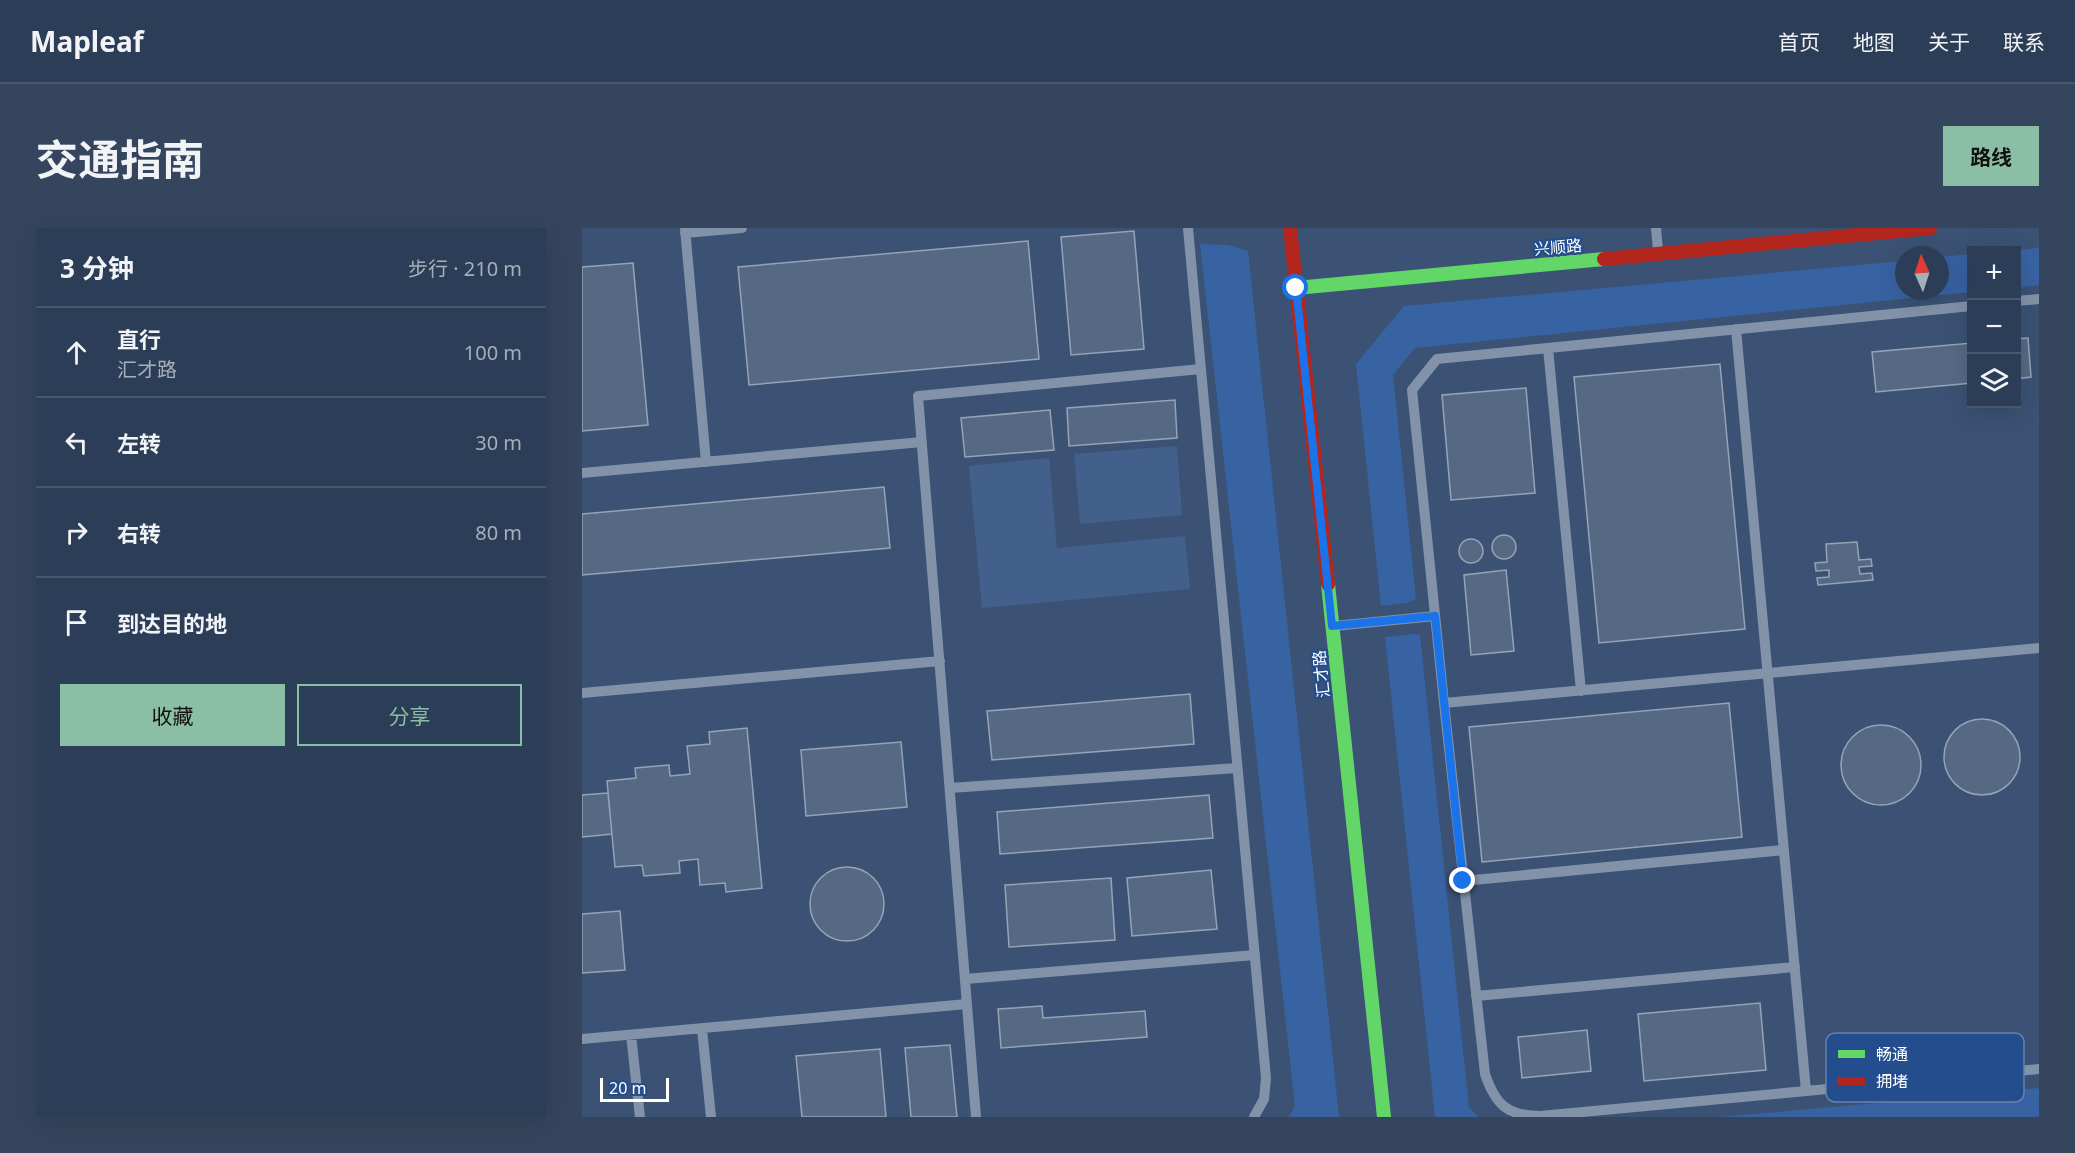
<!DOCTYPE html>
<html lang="zh">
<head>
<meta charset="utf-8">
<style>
  body { margin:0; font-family:"Noto Sans","Noto Sans SC",sans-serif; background:#34455d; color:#f1f3f6 }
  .controls { position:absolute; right:18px; top:18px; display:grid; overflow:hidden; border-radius:0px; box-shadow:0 6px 24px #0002 }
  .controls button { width:54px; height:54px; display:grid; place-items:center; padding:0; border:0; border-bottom:2px solid #48576d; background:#2c3e57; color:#f1f3f6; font:30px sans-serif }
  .compass { position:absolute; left:1313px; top:18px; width:54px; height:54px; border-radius:50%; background:#2c3e57; box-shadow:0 6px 24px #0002; rotate:357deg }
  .scale { position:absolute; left:18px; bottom:15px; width:69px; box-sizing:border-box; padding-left:6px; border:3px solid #fff; border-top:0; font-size:16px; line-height:21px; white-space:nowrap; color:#fff; -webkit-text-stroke:4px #234d8c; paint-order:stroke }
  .stop { position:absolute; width:18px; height:18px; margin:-14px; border:4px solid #1a73e8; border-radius:50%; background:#fff }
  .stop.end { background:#1a73e8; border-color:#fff; box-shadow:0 2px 6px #0008 }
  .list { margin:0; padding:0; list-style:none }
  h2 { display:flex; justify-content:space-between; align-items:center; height:78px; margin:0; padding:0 24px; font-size:26px }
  h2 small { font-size:20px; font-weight:400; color:#a6aeba }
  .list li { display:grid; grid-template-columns:39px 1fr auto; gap:18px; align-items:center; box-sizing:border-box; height:90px; padding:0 24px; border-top:2px solid #48576d }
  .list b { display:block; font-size:22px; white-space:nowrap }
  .list p { margin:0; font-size:20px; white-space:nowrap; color:#a6aeba }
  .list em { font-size:20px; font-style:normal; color:#a6aeba }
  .actions { display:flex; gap:12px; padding:18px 24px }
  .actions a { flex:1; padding:14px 0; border:2px solid #8abfa5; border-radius:0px; text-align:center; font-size:21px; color:#8abfa5 }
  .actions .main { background:#8abfa5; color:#111 }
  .icon { flex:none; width:33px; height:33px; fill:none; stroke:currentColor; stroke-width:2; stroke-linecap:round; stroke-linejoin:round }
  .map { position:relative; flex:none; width:1457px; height:889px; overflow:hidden; border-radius:0px }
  header { display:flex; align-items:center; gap:36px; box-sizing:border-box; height:84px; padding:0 30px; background:#2c3e57; border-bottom:2px solid #48576d }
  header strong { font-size:28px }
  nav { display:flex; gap:33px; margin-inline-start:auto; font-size:21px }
  .intro { display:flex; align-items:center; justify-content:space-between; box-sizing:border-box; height:144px; padding:0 36px }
  h1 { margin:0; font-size:42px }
  .button { padding:15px 27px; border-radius:0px; background:#8abfa5; color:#111; font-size:21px; font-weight:700 }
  main { display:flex; gap:36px; padding:0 36px }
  aside { flex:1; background:#2c3e57; border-radius:0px; box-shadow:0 6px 24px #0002 }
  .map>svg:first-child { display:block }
  .green { fill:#3863a2 }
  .water { fill:#43608d }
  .building { fill:#566984; stroke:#96a3b7; stroke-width:1.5 }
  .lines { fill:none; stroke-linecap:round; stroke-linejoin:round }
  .lane { stroke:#8292a8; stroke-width:10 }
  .fast { stroke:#63d668; stroke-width:14 }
  .jam { stroke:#b3261e; stroke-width:14 }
  .route { stroke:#1a73e8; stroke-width:8 }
  .labels { text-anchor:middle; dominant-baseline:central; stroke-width:4.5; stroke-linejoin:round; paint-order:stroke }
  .street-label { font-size:16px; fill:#fff; stroke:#234d8c }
  .key { fill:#234d8c; stroke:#6582ae; stroke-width:1.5 }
  .key-label { font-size:16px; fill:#fff }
</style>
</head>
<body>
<header>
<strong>Mapleaf</strong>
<nav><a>首页</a><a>地图</a><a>关于</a><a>联系</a></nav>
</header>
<div class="intro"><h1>交通指南</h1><a class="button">路线</a></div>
<main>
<aside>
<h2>3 分钟<small>步行 · 210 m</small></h2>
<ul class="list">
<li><svg class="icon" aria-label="ahead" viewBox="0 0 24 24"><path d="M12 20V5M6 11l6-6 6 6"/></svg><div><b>直行</b><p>汇才路</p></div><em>100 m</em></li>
<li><svg class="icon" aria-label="left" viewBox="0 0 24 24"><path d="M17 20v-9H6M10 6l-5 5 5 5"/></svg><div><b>左转</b></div><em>30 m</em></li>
<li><svg class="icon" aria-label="right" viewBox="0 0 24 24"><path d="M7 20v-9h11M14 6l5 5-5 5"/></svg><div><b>右转</b></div><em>80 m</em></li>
<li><svg class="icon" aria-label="arrive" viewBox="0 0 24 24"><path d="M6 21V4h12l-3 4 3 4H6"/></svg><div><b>到达目的地</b></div></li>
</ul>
<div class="actions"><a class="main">收藏</a><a>分享</a></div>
</aside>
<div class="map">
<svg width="1457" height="889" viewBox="0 0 1457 889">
  <rect width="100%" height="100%" fill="#3b5274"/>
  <path class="green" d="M 618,16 L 646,17 L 666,23 L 757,889 L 707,889 L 713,878 Z
    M 1457,20 L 1457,57 L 1435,60 L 1434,22 L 1433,22 Z
    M 1389,26 L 1389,64 L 833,120 L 811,147 L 834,371 L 825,375 L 799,378 L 774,136 L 822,78 L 1322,33 L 1322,63 L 1358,63 L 1358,29 Z
    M 832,406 L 838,407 L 887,880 L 897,889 L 853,889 L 803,409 Z
    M 1457,860 L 1457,889 L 1140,889 Z"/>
  <path class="water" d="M 595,218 L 600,287 L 498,296 L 492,226 Z
    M 467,230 L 475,320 L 603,308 L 608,361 L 400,380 L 387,238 Z"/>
  <path class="building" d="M 552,3 L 562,121 L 489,127 L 479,9 Z
    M 446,13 L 457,131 L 167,157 L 156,39 Z
    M 51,35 L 66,197 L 0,203 L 0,39 Z
    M 1446,110 L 1449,149 L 1434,151 L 1434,111 Z
    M 1390,115 L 1390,155 L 1294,164 L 1290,124 Z
    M 1138,136 L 1163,401 L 1017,415 L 992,149 Z
    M 944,160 L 953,265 L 869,272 L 860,167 Z
    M 593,172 L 595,210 L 487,218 L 485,180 Z
    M 468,182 L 472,222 L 383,229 L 379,190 Z
    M 302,259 L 308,320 L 0,347 L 0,286 Z
    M910 319a12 12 0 1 1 24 0a12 12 0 1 1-24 0Z
    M877 323a12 12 0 1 1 24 0a12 12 0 1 1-24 0Z
    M 1275,314 L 1277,332 L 1289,331 L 1290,338 L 1277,339 L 1278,346 L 1290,345 L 1291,352 L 1236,357 L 1235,350 L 1247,349 L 1247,342 L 1234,343 L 1233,335 L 1245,334 L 1244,316 Z
    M 924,342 L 932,423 L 889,427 L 882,347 Z
    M 608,466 L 612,516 L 410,532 L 405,483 Z
    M 1147,475 L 1160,609 L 900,634 L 887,499 Z
    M1362 529a38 38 0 1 1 76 0a38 38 0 1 1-76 0Z
    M1259 537a40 40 0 1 1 80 0a40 40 0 1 1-80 0Z
    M 165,500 L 180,660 L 144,664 L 143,655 L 118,657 L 116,631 L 97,633 L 98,645 L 62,648 L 60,637 L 33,639 L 25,553 L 54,550 L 53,540 L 87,537 L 88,548 L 108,546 L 105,518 L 128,516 L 127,504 Z
    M 319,514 L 325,579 L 224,588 L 219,522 Z
    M 26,565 L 30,606 L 0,609 L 0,567 Z
    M 627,567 L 631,610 L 418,626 L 415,584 Z
    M228 676a37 37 0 1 1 74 0a37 37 0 1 1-74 0Z
    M 629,642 L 635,701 L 550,708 L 545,650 Z
    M 529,650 L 533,712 L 427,719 L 423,657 Z
    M 38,683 L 43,742 L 0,745 L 0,686 Z
    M 1178,775 L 1184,842 L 1062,853 L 1056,786 Z
    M 460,778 L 461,790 L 563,783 L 565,809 L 419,820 L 416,781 Z
    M 1005,802 L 1009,843 L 940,850 L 936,809 Z
    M 368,817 L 375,889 L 329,889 L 323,820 Z
    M 298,821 L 304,889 L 220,889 L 214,828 Z"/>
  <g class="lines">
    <path class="lane" d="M 103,0 L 124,234
      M 606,0 L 684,850 L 682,871 L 672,889
      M 1074,0 L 1076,23
      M 103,5 L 160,0
      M 1434,73 L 1457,71
      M 1390,78 L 855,131 L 830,162 L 862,475 L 1457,420
      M 1154,101 L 1224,863 L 1457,841
      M 966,120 L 999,463
      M 0,245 L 340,214
      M 752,398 L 853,388
      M 0,465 L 358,433
      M 862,475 L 903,846 C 913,876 925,888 958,888 L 1224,863
      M 368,560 L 655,540
      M 881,653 L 1202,622
      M 383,751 L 673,727
      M 894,768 L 1213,739
      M 120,801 L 129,889
      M 49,807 L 58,889
      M 0,811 L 385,776
      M 394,889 L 336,168 L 619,141"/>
    <path class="fast" d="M 714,60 L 1022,31
      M 746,356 L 802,889"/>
    <path class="jam" d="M 708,0 L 746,356
      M 1022,31 L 1348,0"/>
  </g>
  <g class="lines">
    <path class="route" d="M 714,60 L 750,398 L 853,388 L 881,653"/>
  </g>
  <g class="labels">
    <g class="street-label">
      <text transform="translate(976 19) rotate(-5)">兴顺路</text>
      <text transform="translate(739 446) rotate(-96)">汇才路</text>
    </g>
  </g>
  <rect x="1244" y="805" width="198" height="69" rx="9" class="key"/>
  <rect x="1256" y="822" width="27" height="8" fill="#63d668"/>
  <rect x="1256" y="849" width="27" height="8" fill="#b3261e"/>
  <g class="key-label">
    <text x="1294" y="832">畅通</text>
    <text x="1294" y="859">拥堵</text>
  </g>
</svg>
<div class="controls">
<button>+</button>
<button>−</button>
<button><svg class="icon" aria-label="layers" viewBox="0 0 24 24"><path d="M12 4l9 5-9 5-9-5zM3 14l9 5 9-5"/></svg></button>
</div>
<svg class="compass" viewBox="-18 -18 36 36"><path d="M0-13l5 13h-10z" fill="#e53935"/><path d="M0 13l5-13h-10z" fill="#a6aeba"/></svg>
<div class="scale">20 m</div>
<div class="stop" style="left:714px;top:60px"></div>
<div class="stop end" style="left:881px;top:653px"></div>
</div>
</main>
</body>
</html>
